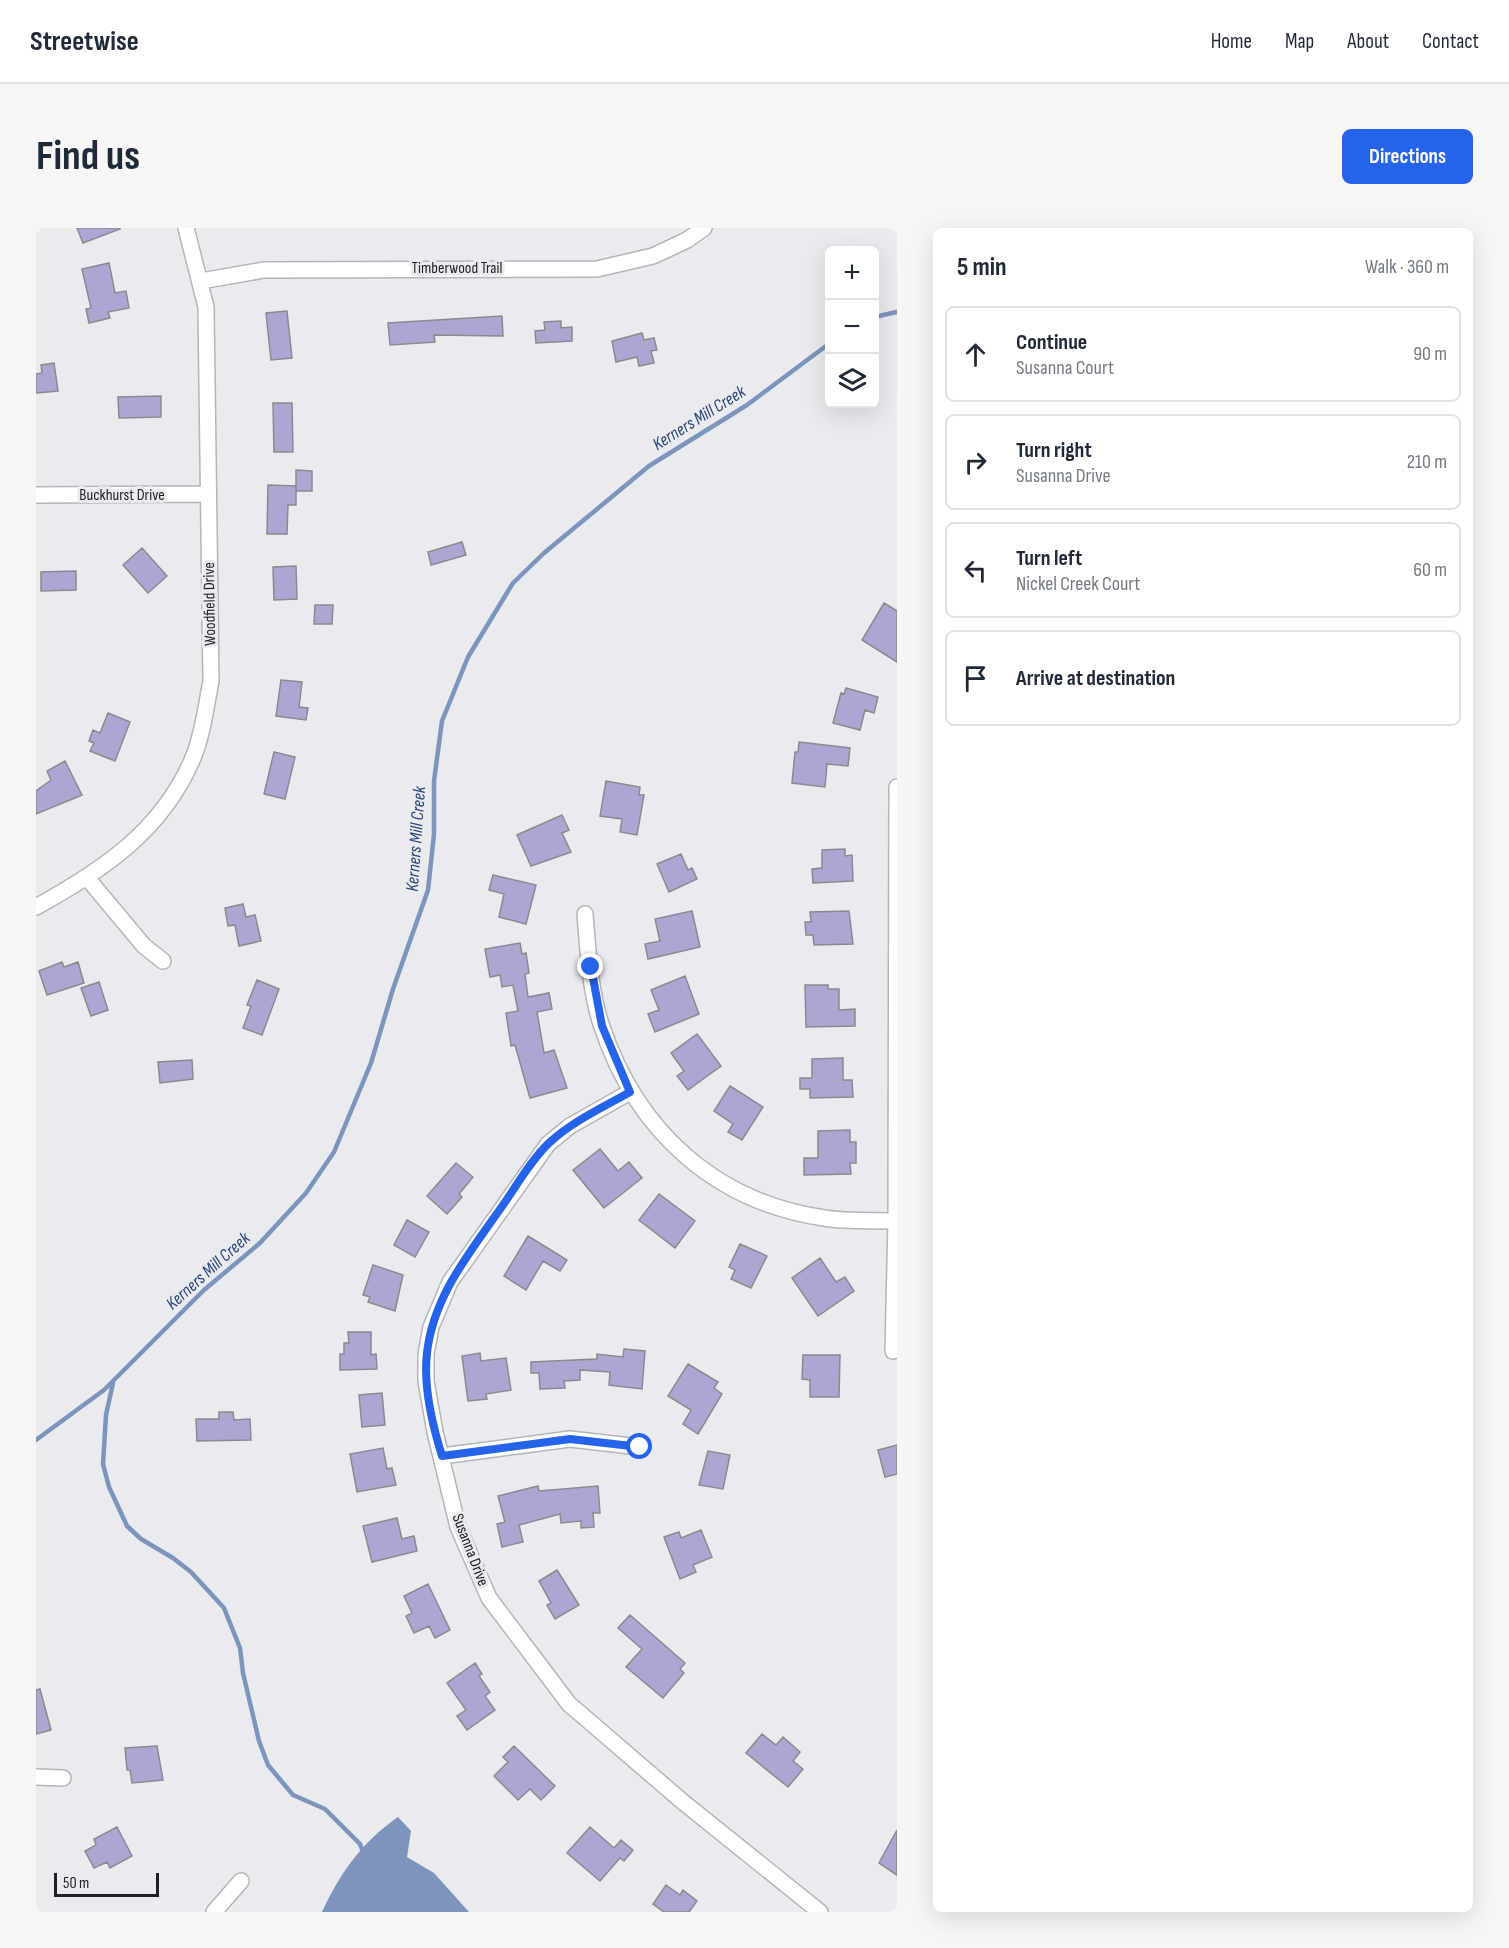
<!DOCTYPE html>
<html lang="en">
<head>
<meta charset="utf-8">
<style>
  body { margin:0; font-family:"Sofia Sans Condensed",sans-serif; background:#f6f6f7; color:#1f2937 }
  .controls { position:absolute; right:18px; top:18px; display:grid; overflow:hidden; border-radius:9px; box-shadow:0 6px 24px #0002 }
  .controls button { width:54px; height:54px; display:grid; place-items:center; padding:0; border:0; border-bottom:2px solid #e0e1e3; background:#fff; color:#1f2937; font:30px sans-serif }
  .scale { position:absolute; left:18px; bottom:15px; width:105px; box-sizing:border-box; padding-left:6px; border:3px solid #212123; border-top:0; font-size:16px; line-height:21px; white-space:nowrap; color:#212123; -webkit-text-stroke:4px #eaebef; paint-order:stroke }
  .stop { position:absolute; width:18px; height:18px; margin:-14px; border:4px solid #2563eb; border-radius:50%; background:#fff }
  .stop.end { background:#2563eb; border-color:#fff; box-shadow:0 2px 6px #0008 }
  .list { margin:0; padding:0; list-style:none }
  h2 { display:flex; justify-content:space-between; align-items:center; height:78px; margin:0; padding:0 24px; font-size:26px }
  h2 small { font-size:20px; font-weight:400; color:#747a83 }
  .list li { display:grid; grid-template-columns:39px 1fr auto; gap:18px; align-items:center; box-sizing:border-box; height:96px; margin:0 12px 12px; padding:0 12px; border:2px solid #e0e1e3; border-radius:9px }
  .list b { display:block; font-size:22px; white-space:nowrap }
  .list p { margin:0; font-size:20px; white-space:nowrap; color:#747a83 }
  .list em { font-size:20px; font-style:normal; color:#747a83 }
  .icon { flex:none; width:33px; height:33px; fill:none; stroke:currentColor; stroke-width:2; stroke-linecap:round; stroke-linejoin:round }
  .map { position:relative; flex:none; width:861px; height:1684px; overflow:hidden; border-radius:9px }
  header { display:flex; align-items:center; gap:36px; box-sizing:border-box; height:84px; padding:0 30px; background:#fff; border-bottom:2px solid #e0e1e3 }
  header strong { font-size:28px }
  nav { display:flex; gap:33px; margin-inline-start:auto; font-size:21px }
  .intro { display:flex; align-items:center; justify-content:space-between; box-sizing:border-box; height:144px; padding:0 36px }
  h1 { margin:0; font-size:42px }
  .button { padding:15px 27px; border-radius:9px; background:#2563eb; color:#fff; font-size:21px; font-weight:700 }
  main { display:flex; gap:36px; padding:0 36px }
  aside { flex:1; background:#fff; border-radius:9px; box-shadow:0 6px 24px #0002 }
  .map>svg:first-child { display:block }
  .water { fill:#7d94bc }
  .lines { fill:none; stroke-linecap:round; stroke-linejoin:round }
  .stream { stroke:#7d94bc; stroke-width:4.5 }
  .building { fill:#aea5d3; stroke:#8a8a8d; stroke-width:1.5 }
  .minor-casing { stroke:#b4b5b9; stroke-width:18 }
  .minor { stroke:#fff; stroke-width:15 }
  .route { stroke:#2563eb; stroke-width:8 }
  .labels { text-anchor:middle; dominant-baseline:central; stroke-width:6; stroke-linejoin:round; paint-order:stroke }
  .street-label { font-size:16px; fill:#212123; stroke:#eaebef }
  .water-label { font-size:18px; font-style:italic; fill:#284479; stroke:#eaebef }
</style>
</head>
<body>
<header>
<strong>Streetwise</strong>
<nav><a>Home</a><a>Map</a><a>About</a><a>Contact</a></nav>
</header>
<div class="intro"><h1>Find us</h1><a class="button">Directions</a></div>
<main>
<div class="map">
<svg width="861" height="1684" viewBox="0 0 861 1684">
  <rect width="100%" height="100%" fill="#eaebef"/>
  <path class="water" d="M 362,1589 L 375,1603 L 371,1629 L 398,1645 L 433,1684 L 286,1684 C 304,1645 326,1614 362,1589 Z"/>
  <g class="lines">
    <path class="stream" d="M 838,89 L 861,84
      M 77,1155 L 70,1187 L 67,1236 L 73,1259 L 91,1298 L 105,1311 L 137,1330 L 155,1344 L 188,1380 L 204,1420 L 207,1445 L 223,1513 L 232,1537 L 257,1567 L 289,1581 L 324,1616 L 327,1624
      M 0,1212 L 68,1162 L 168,1062 L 224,1015 L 270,965 L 298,924 L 335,835 L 357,761 L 392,662 L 398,606 L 398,553 L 406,493 L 432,429 L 477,355 L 508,325 L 613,238 L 711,177 L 794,115"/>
  </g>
  <path class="building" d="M 41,0 L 84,0 L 84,1 L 47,15 Z
    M 73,35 L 79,65 L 90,63 L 93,80 L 72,84 L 74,90 L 53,95 L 50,81 L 55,80 L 46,41 Z
    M 251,83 L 256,130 L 235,132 L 230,85 Z
    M 466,88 L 467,108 L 398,107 L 399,114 L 354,117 L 352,95 Z
    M 525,93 L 525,100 L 536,99 L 536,113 L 500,115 L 499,103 L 509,102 L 508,94 Z
    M 606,105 L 608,112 L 618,110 L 621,122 L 615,123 L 618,135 L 603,138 L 601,129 L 580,134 L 576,113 Z
    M 18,135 L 22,163 L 0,165 L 0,146 L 6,145 L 5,137 Z
    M 125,168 L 125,189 L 83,190 L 82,169 Z
    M 237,175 L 256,175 L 257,224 L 238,224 Z
    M 260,242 L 276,243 L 276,263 L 260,263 Z
    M 232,257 L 260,258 L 260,277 L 252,277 L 251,306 L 231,306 Z
    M 426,314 L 430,327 L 395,337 L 392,324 Z
    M 106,320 L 131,348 L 112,365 L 87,337 Z
    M 260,338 L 261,371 L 238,372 L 237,339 Z
    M 40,343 L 40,362 L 5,363 L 5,344 Z
    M 848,375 L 861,383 L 861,434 L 826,412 Z
    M 279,377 L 297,377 L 296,396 L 278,396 Z
    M 245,452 L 266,454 L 263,479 L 272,480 L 270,492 L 240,488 Z
    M 810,460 L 842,469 L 838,485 L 829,482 L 824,502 L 797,495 L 805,465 L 808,466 Z
    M 72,485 L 94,494 L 79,533 L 54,523 L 58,515 L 53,513 L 57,502 L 64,505 Z
    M 763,514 L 814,520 L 812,538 L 791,536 L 789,559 L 756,555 L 759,524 L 762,524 Z
    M 238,524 L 259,529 L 249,571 L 228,566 Z
    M 29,533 L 46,567 L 0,586 L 0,563 L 15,552 L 11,543 Z
    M 570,553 L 604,559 L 603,567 L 608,567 L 601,607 L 584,604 L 586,591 L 564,588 Z
    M 526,587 L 533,602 L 526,605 L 535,624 L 495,638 L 481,607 Z
    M 809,621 L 809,628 L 816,627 L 817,653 L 777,655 L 776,641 L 786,640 L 786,622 Z
    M 645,626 L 652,642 L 656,640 L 661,651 L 633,664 L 621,636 Z
    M 457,647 L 500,657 L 490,696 L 463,689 L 468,666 L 453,662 Z
    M 207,676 L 210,689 L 219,687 L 225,713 L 203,718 L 199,697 L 192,698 L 189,680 Z
    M 656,683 L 664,719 L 612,731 L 609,716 L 624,713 L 619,691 Z
    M 813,683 L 817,716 L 778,717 L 777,707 L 770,707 L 769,694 L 775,694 L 774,684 Z
    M 484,715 L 486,726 L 490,725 L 493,745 L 489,746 L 492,769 L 513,765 L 516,781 L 501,784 L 508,825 L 518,822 L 531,860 L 494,870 L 479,817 L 475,818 L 470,785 L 482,783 L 477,757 L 466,759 L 464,747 L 454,749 L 449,721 Z
    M 26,734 L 28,739 L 42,734 L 48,755 L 11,767 L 3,743 Z
    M 649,748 L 663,786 L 619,804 L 612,786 L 623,782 L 615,762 Z
    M 221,752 L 243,761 L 226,807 L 207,800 L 215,778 L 211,777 Z
    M 63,754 L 72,782 L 55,788 L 45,760 Z
    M 769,757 L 792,757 L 792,761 L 803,761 L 803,782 L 819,781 L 819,798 L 770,799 Z
    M 661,806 L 685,838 L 652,862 L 641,848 L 648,843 L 635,825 Z
    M 807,830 L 807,852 L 816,852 L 817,869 L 774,870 L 774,861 L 764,861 L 764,850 L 776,850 L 776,831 Z
    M 156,832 L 157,851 L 124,855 L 122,834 Z
    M 694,858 L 727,879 L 706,912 L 692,904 L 697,896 L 678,883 Z
    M 814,902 L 814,914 L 820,914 L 820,935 L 814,935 L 815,946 L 768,947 L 768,930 L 782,930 L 782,903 Z
    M 564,921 L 582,943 L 593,934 L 606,950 L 568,980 L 537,942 Z
    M 420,935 L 437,949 L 423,966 L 426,969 L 411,986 L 391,968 Z
    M 623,966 L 659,993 L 639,1020 L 603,992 Z
    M 371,992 L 393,1004 L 379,1029 L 358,1017 Z
    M 492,1008 L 531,1032 L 524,1043 L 507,1033 L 490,1062 L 468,1048 Z
    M 704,1016 L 731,1028 L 715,1060 L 695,1051 L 699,1042 L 693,1039 Z
    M 784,1030 L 800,1054 L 809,1049 L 818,1063 L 782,1088 L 756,1050 Z
    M 337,1037 L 367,1047 L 359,1083 L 332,1074 L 334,1069 L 327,1067 Z
    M 312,1104 L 335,1104 L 335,1127 L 340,1126 L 341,1141 L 304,1142 L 304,1126 L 308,1126 L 308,1115 L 313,1115 Z
    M 588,1121 L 609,1123 L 606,1161 L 573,1157 L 574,1144 L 544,1142 L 544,1152 L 528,1153 L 529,1160 L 504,1161 L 503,1145 L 495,1145 L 495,1134 L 561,1131 L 561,1126 L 587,1129 Z
    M 444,1125 L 445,1133 L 470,1130 L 475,1162 L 450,1166 L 451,1171 L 432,1173 L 426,1128 Z
    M 767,1127 L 804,1127 L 803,1169 L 774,1169 L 774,1152 L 766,1151 Z
    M 652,1136 L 682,1154 L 678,1160 L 686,1166 L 662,1206 L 647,1196 L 655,1182 L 632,1168 Z
    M 346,1165 L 349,1197 L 326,1199 L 323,1167 Z
    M 183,1184 L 197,1184 L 198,1192 L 214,1191 L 215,1212 L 161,1213 L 160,1191 L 183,1191 Z
    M 861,1217 L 861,1246 L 849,1249 L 842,1222 Z
    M 347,1220 L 351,1241 L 356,1240 L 360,1257 L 321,1264 L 314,1226 Z
    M 672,1223 L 694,1227 L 687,1261 L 663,1257 Z
    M 502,1258 L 503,1263 L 562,1258 L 564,1285 L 557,1285 L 558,1299 L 545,1300 L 545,1293 L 525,1295 L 524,1286 L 483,1297 L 487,1314 L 466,1319 L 461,1296 L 469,1294 L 462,1268 Z
    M 361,1290 L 366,1311 L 378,1308 L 381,1323 L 336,1334 L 327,1298 Z
    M 665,1302 L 676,1329 L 657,1337 L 660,1344 L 644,1351 L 628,1309 L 643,1304 L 645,1310 Z
    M 521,1342 L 543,1377 L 519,1391 L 511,1377 L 515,1375 L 503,1353 Z
    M 392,1356 L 414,1402 L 399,1410 L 393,1398 L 378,1405 L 370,1388 L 376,1385 L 368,1368 Z
    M 594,1387 L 649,1435 L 644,1441 L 648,1445 L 627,1470 L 590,1439 L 606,1421 L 582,1400 Z
    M 439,1435 L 446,1446 L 443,1448 L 454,1464 L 449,1468 L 459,1482 L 431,1502 L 421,1488 L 430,1482 L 411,1455 Z
    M 4,1461 L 15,1502 L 0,1506 L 0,1462 Z
    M 726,1506 L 740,1517 L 747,1509 L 764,1524 L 757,1533 L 767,1541 L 752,1559 L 710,1525 Z
    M 121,1518 L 127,1552 L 96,1555 L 94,1542 L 91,1542 L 89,1520 Z
    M 478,1518 L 519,1558 L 505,1572 L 494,1561 L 482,1572 L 458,1548 L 472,1534 L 467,1529 Z
    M 81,1599 L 96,1628 L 74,1640 L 71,1634 L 58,1640 L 49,1623 L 60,1617 L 58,1611 Z
    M 554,1599 L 578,1620 L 585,1612 L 597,1622 L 588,1633 L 584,1630 L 564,1653 L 531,1625 Z
    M 861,1602 L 861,1647 L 843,1635 Z
    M 630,1657 L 644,1667 L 647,1662 L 661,1673 L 653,1684 L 628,1684 L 617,1676 Z"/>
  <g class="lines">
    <g class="minor-casing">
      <path id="minor" d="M 165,53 L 228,42 L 561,41 L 617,28 L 651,12 L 668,0
        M 0,267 L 172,266
        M 52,651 L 108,718 L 127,733
        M 0,679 C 67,642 126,603 157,530 C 167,506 170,478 175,453 L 170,79 L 150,0
        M 549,686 C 552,723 554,764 566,799 C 601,903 679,974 788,990 C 812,994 837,992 861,993
        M 594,864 L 534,898 L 512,916 L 414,1054 L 395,1099 L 390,1126 L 390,1153 L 399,1204 L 422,1299 L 453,1370 L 533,1476 L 647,1574 L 784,1684
        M 857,1123 L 860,993 L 861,559
        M 406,1228 L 534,1211 L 604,1219
        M 0,1549 L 27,1550
        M 178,1684 L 205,1653"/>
    </g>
    <use href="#minor" class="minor"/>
  </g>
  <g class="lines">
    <path class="route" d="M 555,739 L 566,798 L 594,864 C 566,880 537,893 513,915 C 495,932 481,957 467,977 C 435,1023 397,1068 391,1125 C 387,1159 396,1196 406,1228 L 534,1211 L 604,1219"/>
  </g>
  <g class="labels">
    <g class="street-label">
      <text x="421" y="40">Timberwood Trail</text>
      <text x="86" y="267">Buckhurst Drive</text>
      <text transform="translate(174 376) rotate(-91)">Woodfield Drive</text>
      <text transform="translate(434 1322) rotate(69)">Susanna Drive</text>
    </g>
    <g class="water-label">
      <text transform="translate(663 190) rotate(-32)">Kerners Mill Creek</text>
      <text transform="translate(380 611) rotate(-86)">Kerners Mill Creek</text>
      <text transform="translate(172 1043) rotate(-42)">Kerners Mill Creek</text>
    </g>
  </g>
</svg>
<div class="controls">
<button>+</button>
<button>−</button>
<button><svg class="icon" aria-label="layers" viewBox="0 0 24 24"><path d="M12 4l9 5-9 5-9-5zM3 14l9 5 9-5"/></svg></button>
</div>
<div class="scale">50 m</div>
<div class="stop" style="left:604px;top:1219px"></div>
<div class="stop end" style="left:555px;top:739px"></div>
</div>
<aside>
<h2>5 min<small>Walk · 360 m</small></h2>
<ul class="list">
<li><svg class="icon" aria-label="ahead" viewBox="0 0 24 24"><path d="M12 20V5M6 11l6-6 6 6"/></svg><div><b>Continue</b><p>Susanna Court</p></div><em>90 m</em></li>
<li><svg class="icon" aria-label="right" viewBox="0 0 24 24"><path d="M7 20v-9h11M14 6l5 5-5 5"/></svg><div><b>Turn right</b><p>Susanna Drive</p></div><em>210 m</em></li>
<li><svg class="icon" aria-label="left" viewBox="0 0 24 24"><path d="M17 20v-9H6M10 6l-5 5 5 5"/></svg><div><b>Turn left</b><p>Nickel Creek Court</p></div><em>60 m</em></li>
<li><svg class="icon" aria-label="arrive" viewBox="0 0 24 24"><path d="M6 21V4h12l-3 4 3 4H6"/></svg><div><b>Arrive at destination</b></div></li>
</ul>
</aside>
</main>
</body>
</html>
